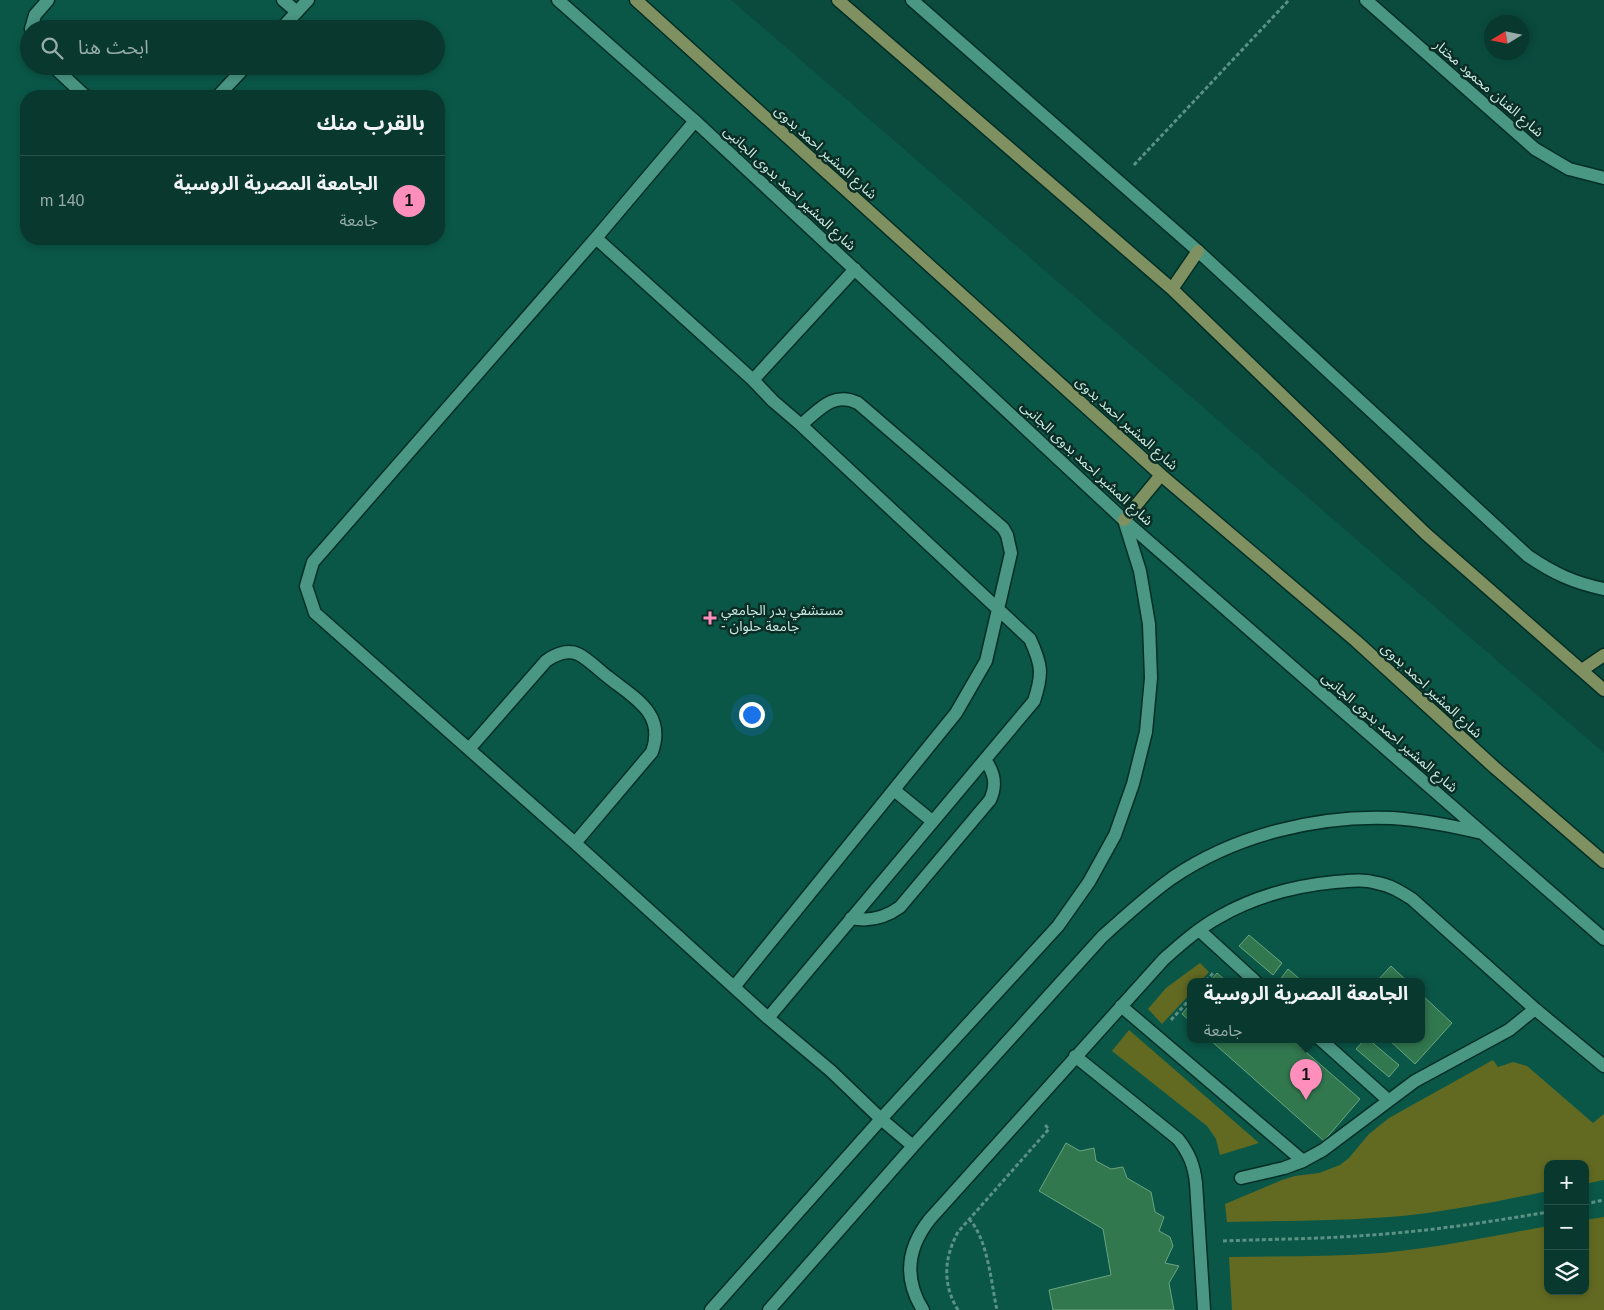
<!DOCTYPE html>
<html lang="ar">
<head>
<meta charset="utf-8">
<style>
  body { margin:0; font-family:Helvetica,"Noto Sans Arabic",sans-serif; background:#16433a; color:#f1f3f6; direction:rtl }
  .controls { position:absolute; right:15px; bottom:15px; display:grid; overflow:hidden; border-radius:10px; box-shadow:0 2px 8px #0003 }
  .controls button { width:45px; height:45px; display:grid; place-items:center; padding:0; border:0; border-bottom:1px solid #29524a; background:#08382e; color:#f1f3f6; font:25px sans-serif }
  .compass { position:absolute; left:1484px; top:15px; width:45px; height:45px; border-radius:50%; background:#08382e; box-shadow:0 2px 8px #0003; rotate:260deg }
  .you { position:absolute; left:751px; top:714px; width:18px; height:18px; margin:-12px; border:4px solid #fff; border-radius:50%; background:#1a73e8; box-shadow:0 0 0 8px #1a73e833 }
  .badge { display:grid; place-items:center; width:32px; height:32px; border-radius:50%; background:#fe8ebc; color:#111; font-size:16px; font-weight:700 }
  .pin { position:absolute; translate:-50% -41px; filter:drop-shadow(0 1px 2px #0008) }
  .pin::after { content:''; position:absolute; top:26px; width:18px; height:15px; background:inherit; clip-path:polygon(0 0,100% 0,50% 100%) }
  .popup { position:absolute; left:1187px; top:978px; width:238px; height:65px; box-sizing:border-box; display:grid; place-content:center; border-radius:10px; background:#08382e; filter:drop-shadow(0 1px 4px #0005); font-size:16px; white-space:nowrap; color:#98acaa }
  .popup b { font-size:19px; color:#f1f3f6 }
  .popup::after { content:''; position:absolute; left:50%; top:100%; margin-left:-10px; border:10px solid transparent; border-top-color:#08382e }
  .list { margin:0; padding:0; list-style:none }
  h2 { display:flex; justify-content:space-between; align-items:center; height:65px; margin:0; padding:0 20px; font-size:21px }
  h2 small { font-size:16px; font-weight:400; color:#98acaa }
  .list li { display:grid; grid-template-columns:32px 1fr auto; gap:15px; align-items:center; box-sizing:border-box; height:90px; padding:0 20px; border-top:1px solid #29524a }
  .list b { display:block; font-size:19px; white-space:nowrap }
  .list p { margin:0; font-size:16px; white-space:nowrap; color:#98acaa }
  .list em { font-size:16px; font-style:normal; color:#98acaa }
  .icon { flex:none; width:28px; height:28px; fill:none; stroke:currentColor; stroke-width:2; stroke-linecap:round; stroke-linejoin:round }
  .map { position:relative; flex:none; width:1604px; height:1310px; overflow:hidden; direction:ltr }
  .search { position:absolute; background:#08382e; box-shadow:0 2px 8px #0003; left:20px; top:20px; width:425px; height:55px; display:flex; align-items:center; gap:12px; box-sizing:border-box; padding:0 18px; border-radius:28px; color:#98acaa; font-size:19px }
  .panel { position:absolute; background:#08382e; box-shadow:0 2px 8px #0003; left:20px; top:90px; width:425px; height:155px; border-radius:20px; direction:rtl }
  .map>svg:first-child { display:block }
  .built { fill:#0a5748; fill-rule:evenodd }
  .green { fill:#626a22 }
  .building { fill:#31784f; stroke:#6ba47f }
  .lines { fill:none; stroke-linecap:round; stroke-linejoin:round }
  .lane-casing { stroke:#022e25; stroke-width:15 }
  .street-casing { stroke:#022e25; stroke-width:15 }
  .secondary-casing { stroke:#022e25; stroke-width:15 }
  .path { stroke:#5c9185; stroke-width:3; stroke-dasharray:4 2.5; stroke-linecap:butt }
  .lane { stroke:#4a9784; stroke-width:12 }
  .street { stroke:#4a9784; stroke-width:12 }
  .secondary { stroke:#7f9161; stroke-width:12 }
  .poi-dot { fill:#fe8ebc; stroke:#0c2d25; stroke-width:2 }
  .labels { text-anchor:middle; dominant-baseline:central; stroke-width:5; stroke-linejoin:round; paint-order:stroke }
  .street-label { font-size:14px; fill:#c7ebe0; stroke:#0c2d25 }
  .poi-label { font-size:14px; fill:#c7ebe0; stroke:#0c2d25; text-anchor:start }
</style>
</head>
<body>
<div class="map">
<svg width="1604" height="1310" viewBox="0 0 1604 1310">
  <rect width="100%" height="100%" fill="#0a4b3e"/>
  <path class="built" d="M 0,0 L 731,0 L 1604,753 L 1604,1310 L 0,1310 ZM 29,29 L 436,29 L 436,66 L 29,66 ZM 26,96 L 439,96 L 439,239 L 26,239 ZM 1191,981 L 1421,981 L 1421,1039 L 1191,1039 ZM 1548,1164 L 1585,1164 L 1585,1291 L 1548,1291 Z"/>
  <path class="green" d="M 1200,963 L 1209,972 L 1201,981 L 1191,981 L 1191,993 L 1162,1024 L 1148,1009 L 1166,988 Z
    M 1129,1030 L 1259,1143 L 1220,1155 L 1216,1139 L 1207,1126 L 1112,1051 Z
    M 1493,1060 L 1498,1067 L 1513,1062 L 1527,1066 L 1593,1123 L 1604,1114 L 1604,1180 L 1585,1184 L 1585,1164 L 1548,1164 L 1548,1191 C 1499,1201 1451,1211 1402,1216 C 1343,1221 1285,1221 1227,1222 L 1225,1204 L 1282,1180 L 1295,1176 L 1319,1173 L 1340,1165 L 1349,1158 L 1369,1134 L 1389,1118 Z
    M 1604,1217 L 1604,1310 L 1232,1310 L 1229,1257 C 1280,1256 1331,1257 1382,1253 C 1437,1248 1493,1236 1548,1226 L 1548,1291 L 1585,1291 L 1585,1220 Z"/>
  <path class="building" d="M 1249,935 L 1282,963 L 1273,975 L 1239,946 Z
    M 1391,966 L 1407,981 L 1377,981 Z
    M 1288,969 L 1302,981 L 1279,981 Z
    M 1217,973 L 1226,981 L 1210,981 Z
    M 1421,994 L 1452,1023 L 1415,1064 L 1388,1039 L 1421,1039 Z
    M 1191,1003 L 1191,1022 L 1182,1014 Z
    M 1209,1039 L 1291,1039 L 1360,1099 L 1324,1141 Z
    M 1365,1039 L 1368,1039 L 1399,1065 L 1389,1077 L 1356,1049 Z
    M 1066,1143 L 1080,1151 L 1094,1148 L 1096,1161 L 1111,1169 L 1123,1167 L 1127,1178 L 1151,1192 L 1155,1212 L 1164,1217 L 1159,1231 L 1170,1237 L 1173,1246 L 1165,1263 L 1179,1266 L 1169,1283 L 1174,1310 L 1053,1310 L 1049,1290 L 1111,1275 L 1103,1229 L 1039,1191 Z"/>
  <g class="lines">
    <g class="lane-casing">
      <path id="lane" d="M 283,0 L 297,12
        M 31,29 L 35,15 L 48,0
        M 281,29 L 308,0
        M 53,66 L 85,96
        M 218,96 L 246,66
        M 695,121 L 596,238 L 313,562 L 306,586 L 315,613 L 575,843 L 768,1018 L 831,1071 L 881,1119
        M 596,238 L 753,380
        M 469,749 L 546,661 C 554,655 567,649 578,654 C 587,658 600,671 608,677 C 634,698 666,713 652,752 L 575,843
        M 894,790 L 932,821
        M 851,918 C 870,922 885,918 900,907 L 990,800 C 997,785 995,773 985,760
        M 1199,930 L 1255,981
        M 734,987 L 956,713 L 986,661 L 1011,553 L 1007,535 L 1003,528 L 858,403 C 833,391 819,410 801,425
        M 1121,1006 L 1303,1161
        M 768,1018 L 1034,701 C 1043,674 1042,665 1030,639 L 801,425 L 773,401 L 753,380 L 855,269
        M 1320,1039 L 1388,1100
        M 1075,1056 L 1178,1139 C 1189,1153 1194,1165 1196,1183 L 1204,1310
        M 1241,1178 L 1284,1168 L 1303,1161 L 1323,1150 L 1415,1081 L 1509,1030 L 1535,1009
        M 923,1310 C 903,1278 907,1248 930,1219 L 1164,959 C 1181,944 1199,928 1219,917 C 1255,896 1294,886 1335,882 C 1350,881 1363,879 1377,883 C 1390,885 1401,892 1412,899 L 1535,1009 L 1604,1066"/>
    </g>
    <g class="street-casing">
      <path id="street" d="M 558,0 L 695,121 L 1124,520 L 1604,939
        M 912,0 L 1198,251 L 1528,556 C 1553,573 1574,583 1604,589
        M 1366,0 L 1535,149 L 1569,169 L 1604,178
        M 881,1119 L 913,1146
        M 711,1310 L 881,1119 L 1058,926 L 1089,882 L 1115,835 L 1133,784 L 1146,732 L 1151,678 L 1149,624 L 1140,571 L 1124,520
        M 769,1310 L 913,1146 L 1102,937 C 1125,916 1147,896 1172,878 C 1235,835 1317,815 1392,818 C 1423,820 1453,826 1482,833"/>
    </g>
    <g class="secondary-casing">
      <path id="secondary" d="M 636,0 L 1161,475 L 1356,641 L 1494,767 L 1604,862
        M 838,0 L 1172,289 L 1426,534 L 1604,690
        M 1172,289 L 1198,251
        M 1124,520 L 1161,475
        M 1582,670 L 1604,655"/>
    </g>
    <path class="path" d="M 1134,165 L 1289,0
      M 1206,981 L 1214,972
      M 1171,1020 L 1191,998
      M 1585,1204 L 1604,1200
      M 969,1219 C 988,1239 991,1283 997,1310
      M 1223,1241 C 1272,1239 1322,1239 1371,1235 C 1430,1231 1489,1222 1548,1212
      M 958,1310 C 942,1284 944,1258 958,1232 L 1049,1129 L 1045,1125"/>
    <use href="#lane" class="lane"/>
    <use href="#street" class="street"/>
    <use href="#secondary" class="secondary"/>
  </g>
  <path class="poi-dot" d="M707.5 610.5h5v5h5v5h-5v5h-5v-5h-5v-5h5z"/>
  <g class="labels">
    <g class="street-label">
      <text transform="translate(1489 88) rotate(41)">شارع الفنان محمود مختار</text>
      <text transform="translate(826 152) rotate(42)">شارع المشير احمد بدوى</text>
      <text transform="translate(790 188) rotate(43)">شارع المشير احمد بدوى الجانبى</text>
      <text transform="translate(1127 423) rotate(42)">شارع المشير احمد بدوى</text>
      <text transform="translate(1087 463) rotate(43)">شارع المشير احمد بدوى الجانبى</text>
      <text transform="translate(1432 690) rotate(43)">شارع المشير احمد بدوى</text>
      <text transform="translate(1390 732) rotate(41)">شارع المشير احمد بدوى الجانبى</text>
    </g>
    <g class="poi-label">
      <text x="721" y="610">مستشفي بدر الجامعي<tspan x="721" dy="16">- جامعة حلوان</tspan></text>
    </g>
  </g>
</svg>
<div class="controls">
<button>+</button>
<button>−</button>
<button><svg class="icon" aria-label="layers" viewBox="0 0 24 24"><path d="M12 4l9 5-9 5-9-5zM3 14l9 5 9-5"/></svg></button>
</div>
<svg class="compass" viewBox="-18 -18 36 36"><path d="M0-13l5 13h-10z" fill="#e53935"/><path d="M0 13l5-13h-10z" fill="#98acaa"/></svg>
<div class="you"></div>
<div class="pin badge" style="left:1306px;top:1100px">1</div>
<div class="popup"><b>الجامعة المصرية الروسية</b>جامعة</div>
<div class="search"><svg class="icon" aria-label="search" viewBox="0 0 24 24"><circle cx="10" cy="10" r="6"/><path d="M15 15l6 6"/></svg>ابحث هنا</div>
<section class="panel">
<h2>بالقرب منك<small></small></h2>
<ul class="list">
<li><span class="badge">1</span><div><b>الجامعة المصرية الروسية</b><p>جامعة</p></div><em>140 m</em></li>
</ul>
</section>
</div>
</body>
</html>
